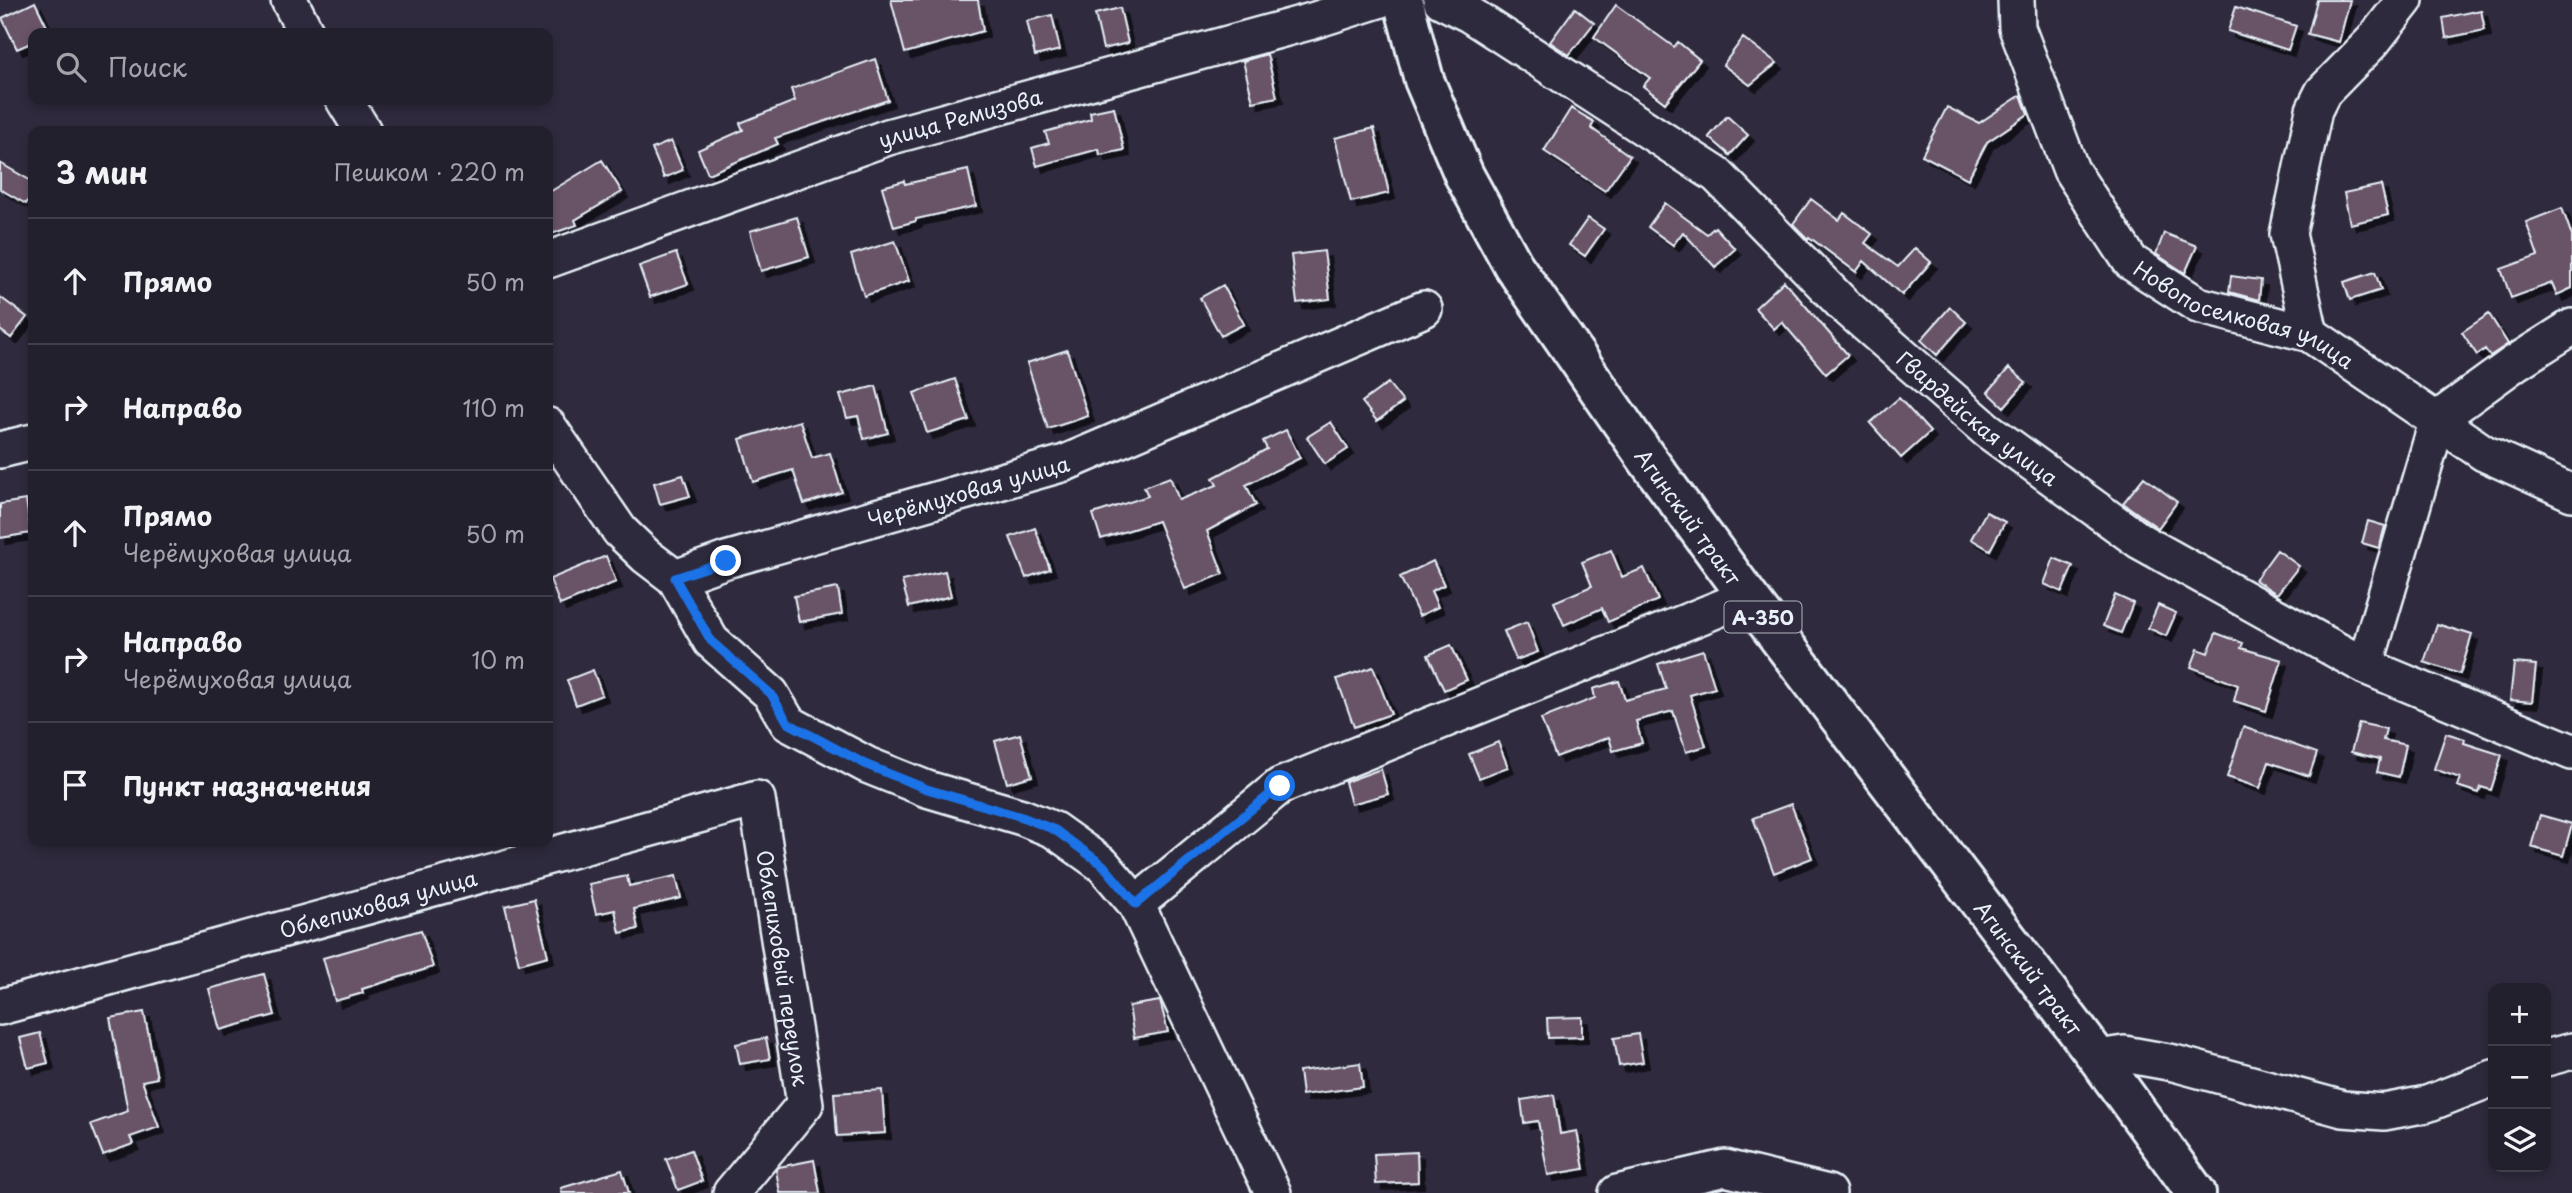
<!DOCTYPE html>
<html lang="ru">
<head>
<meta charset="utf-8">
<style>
  body { margin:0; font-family:"Playpen Sans",sans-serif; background:#2b2836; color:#f1f3f6 }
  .controls { position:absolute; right:21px; bottom:21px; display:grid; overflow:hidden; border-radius:14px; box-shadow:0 4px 10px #0003 }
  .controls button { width:63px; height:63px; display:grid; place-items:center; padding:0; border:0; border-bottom:2px solid #403e4a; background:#23202e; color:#f1f3f6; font:35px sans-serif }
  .stop { position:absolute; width:21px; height:21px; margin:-16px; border:5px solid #1a73e8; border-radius:50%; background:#fff }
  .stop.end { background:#1a73e8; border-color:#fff; box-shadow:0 2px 7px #0008 }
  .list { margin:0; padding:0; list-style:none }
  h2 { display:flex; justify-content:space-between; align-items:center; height:91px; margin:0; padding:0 28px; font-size:30px }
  h2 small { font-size:23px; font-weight:400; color:#a3a3aa }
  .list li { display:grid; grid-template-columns:46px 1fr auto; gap:21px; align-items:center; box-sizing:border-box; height:126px; padding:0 28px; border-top:2px solid #403e4a }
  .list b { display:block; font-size:26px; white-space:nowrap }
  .list p { margin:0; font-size:23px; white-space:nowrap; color:#a3a3aa }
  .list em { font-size:23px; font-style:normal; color:#a3a3aa }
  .icon { flex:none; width:38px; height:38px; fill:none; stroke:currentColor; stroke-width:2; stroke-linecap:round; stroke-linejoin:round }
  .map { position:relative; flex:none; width:2572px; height:1193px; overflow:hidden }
  .search { position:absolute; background:#23202e; box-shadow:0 4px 10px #0003; left:28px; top:28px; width:525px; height:77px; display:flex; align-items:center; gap:18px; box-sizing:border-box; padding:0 24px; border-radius:14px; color:#a3a3aa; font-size:26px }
  .panel { position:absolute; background:#23202e; box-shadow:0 4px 10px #0003; left:28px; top:126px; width:525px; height:721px; border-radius:14px }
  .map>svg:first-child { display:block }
  .building { fill:#695366; stroke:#e8f1f8; stroke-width:2; filter:url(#shadow) }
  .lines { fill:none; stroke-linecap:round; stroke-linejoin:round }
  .minor-casing { stroke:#e8f1f8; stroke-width:40 }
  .highway-casing { stroke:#e8f1f8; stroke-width:44 }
  .minor { stroke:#2f2a3d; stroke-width:35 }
  .highway { stroke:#2f2a3d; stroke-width:38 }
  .route { stroke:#1a73e8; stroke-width:9 }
  .labels { text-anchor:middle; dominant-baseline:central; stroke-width:6; stroke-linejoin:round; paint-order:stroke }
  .shield { fill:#2f2a3d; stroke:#b0b5c0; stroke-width:2 }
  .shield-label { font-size:19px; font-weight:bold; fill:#e8f1f8 }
  .street-label { font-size:21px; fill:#e8f1f8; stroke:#2f2a3d }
</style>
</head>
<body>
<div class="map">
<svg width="2572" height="1193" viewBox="0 0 2572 1193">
  <defs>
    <filter id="shadow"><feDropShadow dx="6" dy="6" stdDeviation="0" flood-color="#0009"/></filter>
  </defs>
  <rect width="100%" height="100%" fill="#2f2a3d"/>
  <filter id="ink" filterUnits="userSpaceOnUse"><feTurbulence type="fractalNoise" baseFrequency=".0143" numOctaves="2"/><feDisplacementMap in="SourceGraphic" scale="14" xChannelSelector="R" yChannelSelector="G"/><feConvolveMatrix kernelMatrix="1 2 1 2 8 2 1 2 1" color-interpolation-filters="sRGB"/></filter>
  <g filter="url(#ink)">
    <path class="building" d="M 891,0 L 978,0 L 983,31 L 905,53 Z
      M 2317,0 L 2350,0 L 2339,42 L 2308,34 Z
      M 35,2 L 50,33 L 33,33 L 33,42 L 17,49 L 2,18 Z
      M 1616,5 L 1674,47 L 1678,42 L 1700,60 L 1665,103 L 1643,86 L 1650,78 L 1594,37 Z
      M 2236,7 L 2296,26 L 2288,50 L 2228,31 Z
      M 1120,8 L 1128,43 L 1103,49 L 1095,14 Z
      M 1575,8 L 1594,23 L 1569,55 L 1550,42 Z
      M 2481,10 L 2485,30 L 2446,38 L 2443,18 Z
      M 1052,15 L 1060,50 L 1035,56 L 1027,21 Z
      M 1743,38 L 1777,63 L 1750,85 L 1723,65 Z
      M 1267,54 L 1277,97 L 1253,102 L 1243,61 Z
      M 875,59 L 888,100 L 775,138 L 778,144 L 708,174 L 698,150 L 743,130 L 740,123 L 795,101 L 791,89 Z
      M 2021,95 L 2028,114 L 1987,142 L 1968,179 L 1922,155 L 1947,107 L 1979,123 Z
      M 1114,107 L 1124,150 L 1100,155 L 1099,149 L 1037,166 L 1032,148 L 1049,143 L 1045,132 L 1091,119 L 1090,112 Z
      M 1571,108 L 1594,122 L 1591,128 L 1630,156 L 1605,191 L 1544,151 Z
      M 1727,116 L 1748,135 L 1730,155 L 1709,137 Z
      M 1374,128 L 1389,193 L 1351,202 L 1335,138 Z
      M 671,141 L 683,170 L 664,178 L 652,149 Z
      M 602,160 L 622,192 L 575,220 L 577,225 L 548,235 L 548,193 Z
      M 0,163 L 33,182 L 33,192 L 26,204 L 0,189 Z
      M 968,170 L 976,206 L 916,219 L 916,221 L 894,227 L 882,187 L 904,181 L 905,184 Z
      M 2381,185 L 2388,215 L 2350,224 L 2344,193 Z
      M 1811,199 L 1839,220 L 1844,213 L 1872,234 L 1865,243 L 1898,267 L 1915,248 L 1931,262 L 1902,295 L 1864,261 L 1856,272 L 1809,237 L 1808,239 L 1793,224 Z
      M 1665,203 L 1707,234 L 1715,227 L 1735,249 L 1715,267 L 1683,232 L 1673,245 L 1648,227 Z
      M 2562,208 L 2572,236 L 2572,288 L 2557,295 L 2552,283 L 2511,298 L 2501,269 L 2538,256 L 2526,222 Z
      M 797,217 L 809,257 L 761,271 L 750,231 Z
      M 1588,218 L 1604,229 L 1585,256 L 1569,245 Z
      M 2164,233 L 2197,246 L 2185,273 L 2156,254 Z
      M 895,241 L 909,281 L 864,296 L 851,255 Z
      M 1324,251 L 1330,299 L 1297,303 L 1291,255 Z
      M 676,253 L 688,284 L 650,297 L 639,266 Z
      M 2375,272 L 2381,290 L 2350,300 L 2344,282 Z
      M 2231,276 L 2261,280 L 2259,300 L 2229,292 Z
      M 1784,281 L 1848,355 L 1826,374 L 1782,322 L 1774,329 L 1755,308 Z
      M 1223,285 L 1244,324 L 1221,336 L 1200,298 Z
      M 0,297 L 27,317 L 11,338 L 0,330 Z
      M 1950,307 L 1966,322 L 1937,355 L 1921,340 Z
      M 2489,314 L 2508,344 L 2490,356 L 2485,349 L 2477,355 L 2462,332 Z
      M 1067,350 L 1088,416 L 1048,429 L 1027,363 Z
      M 2009,368 L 2026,382 L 2004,407 L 1988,392 Z
      M 955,379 L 969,420 L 927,433 L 914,393 Z
      M 1388,383 L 1403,402 L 1377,421 L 1362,402 Z
      M 876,386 L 888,433 L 864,439 L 858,416 L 847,418 L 840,395 Z
      M 1899,398 L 1930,432 L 1901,458 L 1870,423 Z
      M 800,421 L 812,458 L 830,453 L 842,492 L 804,504 L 793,470 L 753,482 L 740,439 Z
      M 1331,422 L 1348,449 L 1325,464 L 1307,437 Z
      M 1286,430 L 1300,458 L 1246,485 L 1256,505 L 1207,531 L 1223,574 L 1185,589 L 1158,521 L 1101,539 L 1093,514 L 1148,496 L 1144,487 L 1170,477 L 1179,500 L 1217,485 L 1213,478 L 1267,449 L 1263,441 Z
      M 683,475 L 690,496 L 660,504 L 654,483 Z
      M 2144,477 L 2177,502 L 2158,528 L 2123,503 Z
      M 26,500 L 31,533 L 0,538 L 0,504 Z
      M 1986,512 L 2005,522 L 1990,550 L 1971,539 Z
      M 2368,521 L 2385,526 L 2379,548 L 2362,543 Z
      M 1035,528 L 1050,569 L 1026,578 L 1010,537 Z
      M 1611,550 L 1622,577 L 1644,568 L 1658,600 L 1608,622 L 1602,608 L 1564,625 L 1554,602 L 1592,586 L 1582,562 Z
      M 2277,550 L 2299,566 L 2277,594 L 2255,580 Z
      M 606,556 L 616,582 L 560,605 L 550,579 Z
      M 2054,558 L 2073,566 L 2062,592 L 2044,584 Z
      M 1433,561 L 1444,585 L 1431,591 L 1438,607 L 1419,616 L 1400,577 Z
      M 945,571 L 951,596 L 909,607 L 902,581 Z
      M 838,588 L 842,614 L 799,622 L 794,596 Z
      M 2115,595 L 2133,603 L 2121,633 L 2103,626 Z
      M 2158,605 L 2176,613 L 2166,636 L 2148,628 Z
      M 1527,622 L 1538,652 L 1516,660 L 1504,631 Z
      M 2437,624 L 2472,635 L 2460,674 L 2424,662 Z
      M 2216,633 L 2243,643 L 2241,648 L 2282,660 L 2266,711 L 2234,701 L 2238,685 L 2191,667 L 2198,649 L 2208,653 Z
      M 1451,645 L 1467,680 L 1444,690 L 1428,655 Z
      M 1703,650 L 1715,688 L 1690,695 L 1706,746 L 1686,752 L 1673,711 L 1636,721 L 1642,743 L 1613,751 L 1609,737 L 1556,757 L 1541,719 L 1595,698 L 1593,689 L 1619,681 L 1625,700 L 1666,689 L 1658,664 Z
      M 2514,663 L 2536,665 L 2532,702 L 2510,700 Z
      M 1373,667 L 1391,714 L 1354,727 L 1337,679 Z
      M 593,670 L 602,695 L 576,705 L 567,680 Z
      M 2359,723 L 2386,729 L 2383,740 L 2406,745 L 2399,777 L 2377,772 L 2380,759 L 2351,752 Z
      M 2243,727 L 2317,753 L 2309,776 L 2269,762 L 2260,788 L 2227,777 Z
      M 2446,733 L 2465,739 L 2464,743 L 2502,755 L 2491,790 L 2481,787 L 2479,793 L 2457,786 L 2460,778 L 2434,769 Z
      M 1020,734 L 1032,776 L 1007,783 L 995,741 Z
      M 1498,742 L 1508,767 L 1479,778 L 1469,754 Z
      M 1381,769 L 1388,794 L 1351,804 L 1345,782 Z
      M 1791,804 L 1812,858 L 1774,873 L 1753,818 Z
      M 2540,815 L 2572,824 L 2563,856 L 2531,847 Z
      M 627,876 L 629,886 L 676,876 L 681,898 L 634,909 L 638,929 L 620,933 L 615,910 L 596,914 L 589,884 Z
      M 534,899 L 548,956 L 519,964 L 505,906 Z
      M 421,930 L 433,967 L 362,989 L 363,993 L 335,1001 L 323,958 Z
      M 264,974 L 275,1015 L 220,1030 L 209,989 Z
      M 1160,1001 L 1168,1032 L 1134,1038 L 1129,1006 Z
      M 144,1012 L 157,1078 L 142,1081 L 159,1127 L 130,1137 L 133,1144 L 103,1155 L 91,1124 L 128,1111 L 110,1018 Z
      M 1582,1017 L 1582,1037 L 1548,1038 L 1547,1018 Z
      M 40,1033 L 48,1063 L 28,1068 L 20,1038 Z
      M 1638,1034 L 1643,1062 L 1619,1066 L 1614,1038 Z
      M 766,1038 L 770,1059 L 740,1064 L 736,1044 Z
      M 1360,1063 L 1363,1087 L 1302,1095 L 1299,1071 Z
      M 882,1090 L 885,1133 L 837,1136 L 834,1093 Z
      M 1554,1095 L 1560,1134 L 1577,1131 L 1584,1169 L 1548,1175 L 1538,1121 L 1524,1123 L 1521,1100 Z
      M 691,1150 L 702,1181 L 678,1190 L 666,1159 Z
      M 1417,1152 L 1418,1182 L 1376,1184 L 1374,1154 Z
      M 814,1160 L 820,1193 L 780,1193 L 776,1170 L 779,1167 Z
      M 622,1170 L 629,1193 L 562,1193 L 561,1188 Z"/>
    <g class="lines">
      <g class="minor-casing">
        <g id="minor">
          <path d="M 289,0 L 306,33"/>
          <path id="s1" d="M 1441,0 L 1469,14 L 1717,175 L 1844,305 L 1987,430 L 2140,541 L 2365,666 L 2572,752"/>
          <path id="s2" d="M 2016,0 L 2017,28 L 2071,170 L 2131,262 L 2198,305 L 2310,334 L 2484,453 L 2572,493"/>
          <path d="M 344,100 L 363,131"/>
          <path id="s3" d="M 548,260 L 888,137 L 1312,21 L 1378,0"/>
          <path d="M 2310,334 L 2288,234 L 2314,110 L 2323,92 L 2373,41 L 2405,0"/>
          <path d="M 548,426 L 620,531 L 646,556 L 675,578"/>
          <path d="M 0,450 L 33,442"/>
          <path d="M 2365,666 L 2438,419 L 2515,363 L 2572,327"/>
          <path d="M 1136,904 L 1280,786 L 1748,597"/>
          <path id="s4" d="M 0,1007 L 757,799 L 805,1104 L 731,1193"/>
          <path d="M 2098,1058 L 2124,1054 L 2174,1063 L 2343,1109 L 2384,1112 L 2427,1104 L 2493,1078"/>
          <path d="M 2546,1058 L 2572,1051"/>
          <path id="s5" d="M 1273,1193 L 1136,904 L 1103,865 L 1054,830 L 1022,817 L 927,789 L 867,765 L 788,723 L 771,694 L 711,641 L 675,578 L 726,560 L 1065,463 L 1424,309"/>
          <path d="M 1617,1193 L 1725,1168 L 1828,1193"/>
        </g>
      </g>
      <g class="highway-casing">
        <g id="highway">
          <path id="s6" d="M 1403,0 L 1424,80 L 1464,175 L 1513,265 L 1647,459 L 1748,597 L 2098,1058 L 2196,1193"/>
        </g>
      </g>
      <use href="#minor" class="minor"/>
      <use href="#highway" class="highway"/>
    </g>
  </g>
  <g class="lines" filter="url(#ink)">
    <path class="route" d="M 726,561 L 675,578 L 711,641 L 771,694 L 788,723 L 867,765 L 927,789 L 1022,817 L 1055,830 L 1103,865 L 1136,904 L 1280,786"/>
  </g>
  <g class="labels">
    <rect class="shield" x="1724.5" y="601.5" width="77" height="31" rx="5"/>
    <g class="shield-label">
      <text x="1763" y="617">А-350</text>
    </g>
    <g class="street-label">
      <text stroke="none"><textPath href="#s3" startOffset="436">улица Ремизова</textPath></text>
      <text stroke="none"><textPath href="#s2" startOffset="416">Новопоселковая улица</textPath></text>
      <text stroke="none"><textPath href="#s1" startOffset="684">Гвардейская улица</textPath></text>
      <text stroke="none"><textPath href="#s5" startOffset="1211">Черёмуховая улица</textPath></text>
      <text stroke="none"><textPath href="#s6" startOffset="595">Агинский тракт</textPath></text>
      <text stroke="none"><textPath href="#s4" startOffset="392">Облепиховая улица</textPath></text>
      <text stroke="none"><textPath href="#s4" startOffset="956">Облепиховый переулок</textPath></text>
      <text stroke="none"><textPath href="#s6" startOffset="1160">Агинский тракт</textPath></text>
    </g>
  </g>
</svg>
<div class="controls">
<button>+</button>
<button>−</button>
<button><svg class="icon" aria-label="layers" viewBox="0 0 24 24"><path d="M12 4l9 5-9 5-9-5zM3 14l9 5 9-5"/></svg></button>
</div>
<div class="stop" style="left:1280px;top:786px"></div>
<div class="stop end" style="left:726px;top:561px"></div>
<div class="search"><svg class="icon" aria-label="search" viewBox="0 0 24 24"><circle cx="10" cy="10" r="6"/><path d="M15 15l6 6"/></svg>Поиск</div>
<section class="panel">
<h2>3 мин<small>Пешком · 220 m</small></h2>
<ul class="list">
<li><svg class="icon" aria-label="ahead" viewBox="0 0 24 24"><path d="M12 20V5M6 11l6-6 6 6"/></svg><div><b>Прямо</b></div><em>50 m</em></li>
<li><svg class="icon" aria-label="right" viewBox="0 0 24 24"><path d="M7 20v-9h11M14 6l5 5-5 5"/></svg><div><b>Направо</b></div><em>110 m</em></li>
<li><svg class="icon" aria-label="ahead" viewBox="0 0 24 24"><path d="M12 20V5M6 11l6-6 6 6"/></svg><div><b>Прямо</b><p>Черёмуховая улица</p></div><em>50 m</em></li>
<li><svg class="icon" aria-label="right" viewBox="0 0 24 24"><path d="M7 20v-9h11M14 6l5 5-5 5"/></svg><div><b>Направо</b><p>Черёмуховая улица</p></div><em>10 m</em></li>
<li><svg class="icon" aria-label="arrive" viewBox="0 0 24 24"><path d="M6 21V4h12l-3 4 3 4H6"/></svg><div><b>Пункт назначения</b></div></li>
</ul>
</section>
</div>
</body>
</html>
